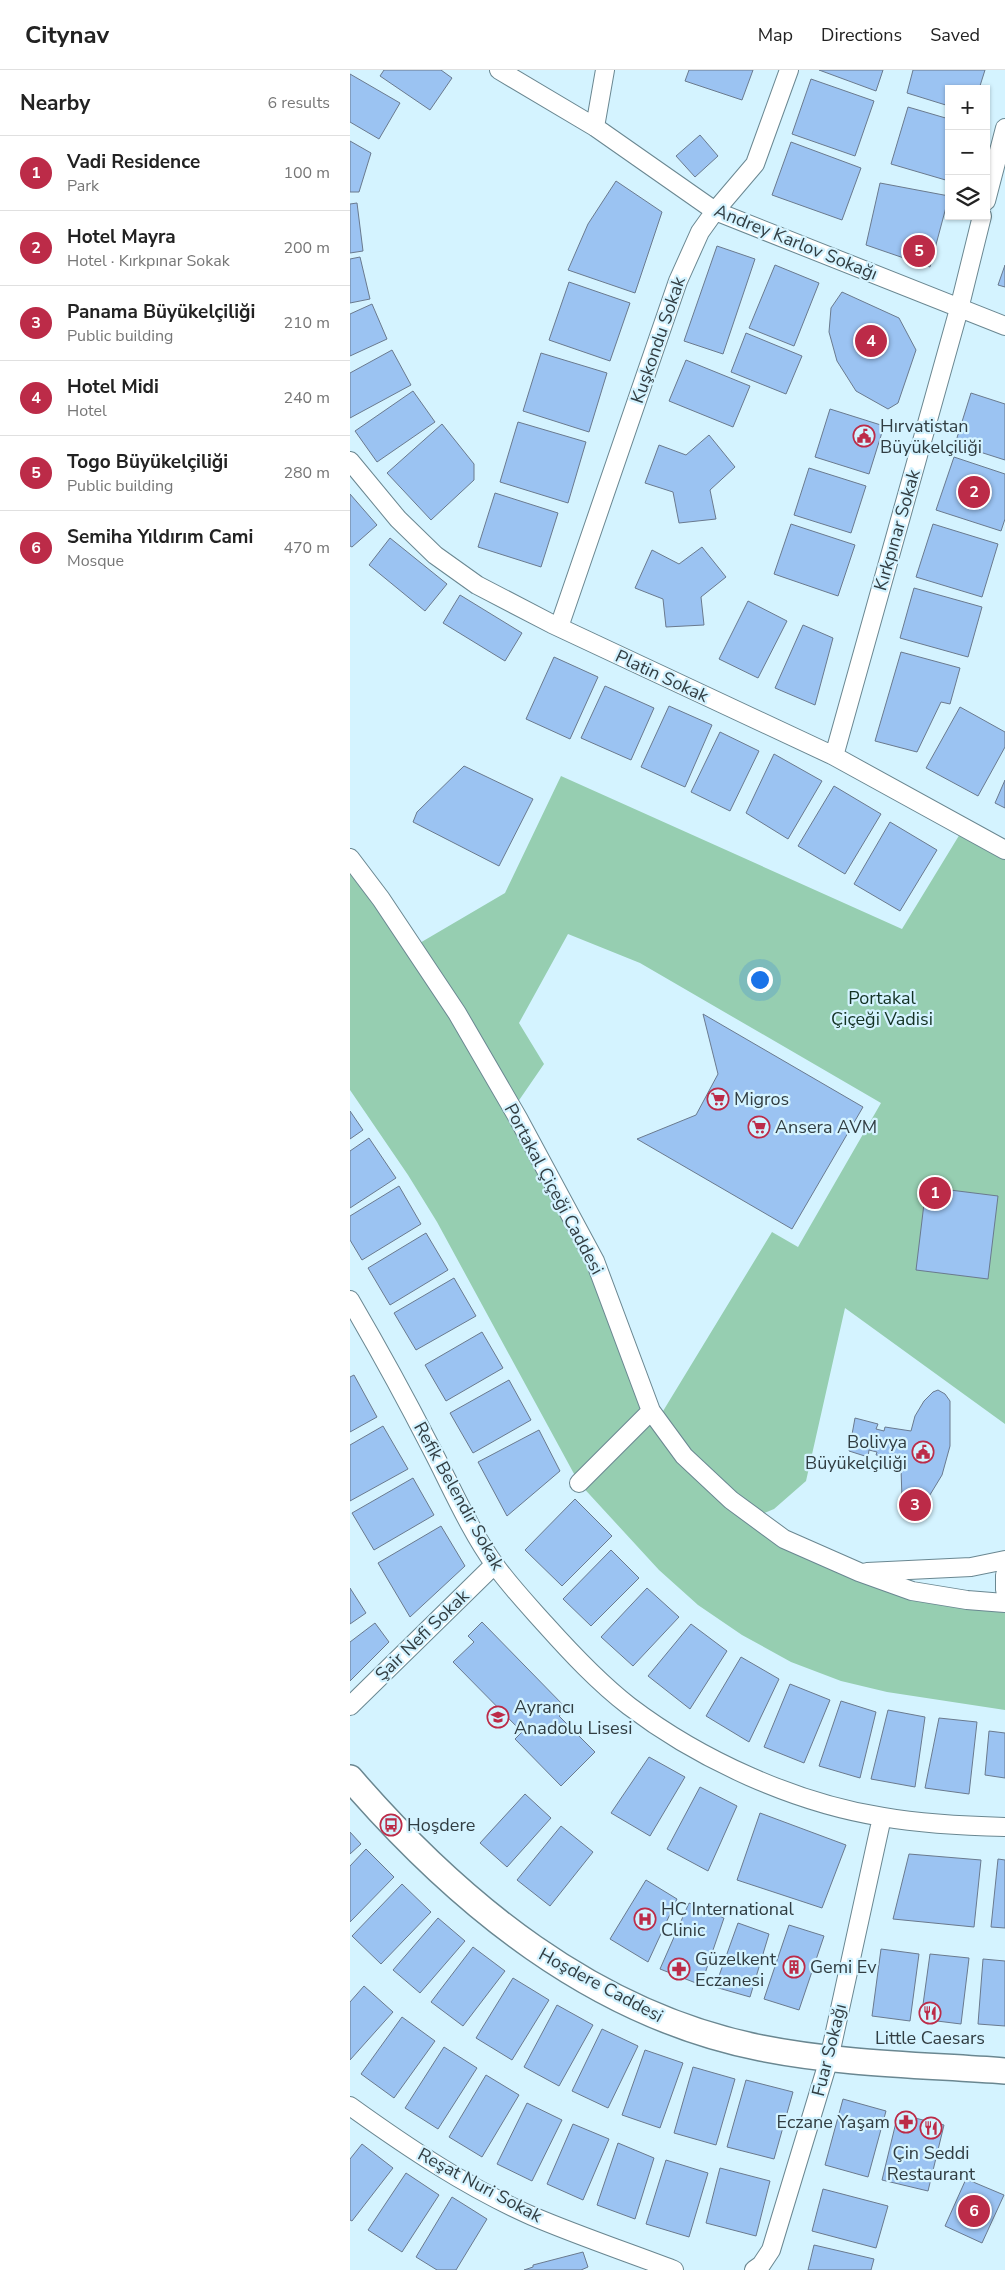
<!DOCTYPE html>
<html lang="en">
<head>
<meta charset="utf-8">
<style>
  body { margin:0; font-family:"Nunito Sans",sans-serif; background:#f6f6f6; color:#222 }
  .controls { position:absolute; right:15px; top:15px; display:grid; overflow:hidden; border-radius:0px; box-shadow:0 1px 4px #0004 }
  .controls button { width:45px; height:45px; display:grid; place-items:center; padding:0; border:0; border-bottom:1px solid #e0e0e0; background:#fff; color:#222; font:25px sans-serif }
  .you { position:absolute; left:409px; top:909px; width:18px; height:18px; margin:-12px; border:4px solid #fff; border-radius:50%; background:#1a73e8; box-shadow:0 0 0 8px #1a73e833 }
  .badge { display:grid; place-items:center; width:32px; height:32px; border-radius:50%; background:#bc2b48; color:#fff; font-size:16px; font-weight:700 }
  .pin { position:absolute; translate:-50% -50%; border:2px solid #fff; box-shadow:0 1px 5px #0006 }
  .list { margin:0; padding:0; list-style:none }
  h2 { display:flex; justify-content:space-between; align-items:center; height:65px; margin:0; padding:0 20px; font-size:21px }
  h2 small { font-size:16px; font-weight:400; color:#767676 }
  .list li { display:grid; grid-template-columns:32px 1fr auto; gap:15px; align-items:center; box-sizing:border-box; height:75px; padding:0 20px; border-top:1px solid #e0e0e0 }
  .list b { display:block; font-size:19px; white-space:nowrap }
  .list p { margin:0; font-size:16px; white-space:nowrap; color:#767676 }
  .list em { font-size:16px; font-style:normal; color:#767676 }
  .icon { flex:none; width:28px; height:28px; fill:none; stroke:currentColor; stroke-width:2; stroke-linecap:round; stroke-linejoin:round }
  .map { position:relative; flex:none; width:655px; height:2200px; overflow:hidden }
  header { display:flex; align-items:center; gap:30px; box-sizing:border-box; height:70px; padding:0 25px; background:#fff; border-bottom:1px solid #e0e0e0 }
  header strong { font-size:24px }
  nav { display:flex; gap:28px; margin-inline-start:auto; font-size:18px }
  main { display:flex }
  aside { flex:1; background:#fff }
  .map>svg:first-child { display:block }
  .green { fill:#96ceb1; fill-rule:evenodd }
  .building { fill:#9bc3f2; stroke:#6a7a8e }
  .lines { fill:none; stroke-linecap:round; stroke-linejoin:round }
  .minor-casing { stroke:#6a8791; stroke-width:20 }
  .secondary-casing { stroke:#6a8791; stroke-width:28 }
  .minor { stroke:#fff; stroke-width:18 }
  .secondary { stroke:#fff; stroke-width:25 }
  .labels { text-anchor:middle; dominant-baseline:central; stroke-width:4.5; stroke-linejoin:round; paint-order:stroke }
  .street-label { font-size:18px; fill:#313d42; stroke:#d4f3ff }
  .poi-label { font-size:18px; fill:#313d42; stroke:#d4f3ff; text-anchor:start }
  .park-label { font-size:18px; fill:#133123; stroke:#d4f3ff }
</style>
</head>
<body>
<header>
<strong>Citynav</strong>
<nav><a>Map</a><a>Directions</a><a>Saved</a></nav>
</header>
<main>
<aside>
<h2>Nearby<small>6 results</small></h2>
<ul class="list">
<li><span class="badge">1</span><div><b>Vadi Residence</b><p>Park</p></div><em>100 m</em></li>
<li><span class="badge">2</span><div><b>Hotel Mayra</b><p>Hotel · Kırkpınar Sokak</p></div><em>200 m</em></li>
<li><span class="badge">3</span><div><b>Panama Büyükelçiliği</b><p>Public building</p></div><em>210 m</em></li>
<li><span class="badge">4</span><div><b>Hotel Midi</b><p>Hotel</p></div><em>240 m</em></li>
<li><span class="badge">5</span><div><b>Togo Büyükelçiliği</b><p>Public building</p></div><em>280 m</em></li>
<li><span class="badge">6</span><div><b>Semiha Yıldırım Cami</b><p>Mosque</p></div><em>470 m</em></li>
</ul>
</aside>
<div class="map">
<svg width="655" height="2200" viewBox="0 0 655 2200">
  <rect width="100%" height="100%" fill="#d4f3ff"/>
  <path class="green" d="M 211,706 L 552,859 L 613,759 L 655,780 L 655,1354 L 495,1238 L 456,1411 L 424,1439 L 402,1448 L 509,1502 L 655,1533 L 655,1640 L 537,1622 L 491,1611 L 441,1592 L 392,1565 L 348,1535 L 309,1500 L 229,1413 L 87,1152 L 58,1105 L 0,1020 L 0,788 L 63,877 L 155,823 ZM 218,864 L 290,893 L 531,1033 L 448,1177 L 422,1162 L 307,1351 L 245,1191 L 163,1039 L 194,994 L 169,953 Z"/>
  <path class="building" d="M 34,0 L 91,0 L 102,8 L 80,40 L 30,6 Z
    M 339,0 L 403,0 L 392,30 L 335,11 Z
    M 469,0 L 533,0 L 526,21 Z
    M 563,0 L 635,0 L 629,19 L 599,19 L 599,36 L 557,23 Z
    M 0,4 L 50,33 L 29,69 L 0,52 Z
    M 461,9 L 524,31 L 505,86 L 442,64 Z
    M 558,37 L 599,49 L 599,111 L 541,94 Z
    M 350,65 L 368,86 L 345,107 L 326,86 Z
    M 0,71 L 21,83 L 9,122 L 0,122 Z
    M 441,72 L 511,98 L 492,150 L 422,125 Z
    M 266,111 L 312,142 L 285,223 L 218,200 L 238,154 Z
    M 530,113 L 599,126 L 580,197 L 516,175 Z
    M 7,133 L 13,181 L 0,183 L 0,134 Z
    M 367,176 L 405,189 L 373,284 L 334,271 Z
    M 10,187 L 20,229 L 0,233 L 0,189 Z
    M 425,195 L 469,213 L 444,276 L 399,258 Z
    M 655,195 L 655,217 L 648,215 Z
    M 219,212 L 280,233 L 260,291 L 199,270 Z
    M 492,222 L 549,248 L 566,280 L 548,333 L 538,339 L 506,321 L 487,291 L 479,262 L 481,238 Z
    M 22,234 L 37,269 L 0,286 L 0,244 Z
    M 396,263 L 452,286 L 436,324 L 381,302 Z
    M 42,280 L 61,315 L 0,348 L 0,303 Z
    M 191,283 L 257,303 L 239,362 L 173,341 Z
    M 336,290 L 400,316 L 383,357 L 319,331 Z
    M 63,321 L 85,352 L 27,392 L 5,361 Z
    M 621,323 L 655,334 L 655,390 L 605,374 Z
    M 480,339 L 534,356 L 519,404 L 465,387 Z
    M 168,352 L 236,372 L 218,433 L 150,412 Z
    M 92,354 L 124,394 L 124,410 L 81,450 L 37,403 Z
    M 359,365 L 385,397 L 360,420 L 366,449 L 329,453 L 323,422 L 295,413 L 309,375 L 336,385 Z
    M 604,387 L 655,404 L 655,449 L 651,461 L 586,440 Z
    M 459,398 L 516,416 L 501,463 L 444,445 Z
    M 145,423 L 208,443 L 191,497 L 128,477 Z
    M 0,424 L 27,455 L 2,477 L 0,476 Z
    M 441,454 L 505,475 L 488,526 L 424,504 Z
    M 583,454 L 648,474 L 632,527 L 566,507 Z
    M 40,468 L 97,514 L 75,541 L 19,495 Z
    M 352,477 L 376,507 L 351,527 L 354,555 L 316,557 L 313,529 L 285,518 L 302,480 L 329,494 Z
    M 564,518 L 632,537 L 618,587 L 550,568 Z
    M 110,525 L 172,563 L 155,591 L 93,553 Z
    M 398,531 L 437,551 L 408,608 L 369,589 Z
    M 453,555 L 483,568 L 465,635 L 425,618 Z
    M 551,582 L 610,598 L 600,634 L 591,632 L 567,682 L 525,671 Z
    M 204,587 L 248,607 L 220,669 L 176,649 Z
    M 255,616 L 304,638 L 281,690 L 231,668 Z
    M 319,636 L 362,655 L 335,717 L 291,697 Z
    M 610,637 L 655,662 L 655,677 L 628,726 L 576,698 Z
    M 370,662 L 409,681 L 380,741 L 341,722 Z
    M 424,684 L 472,711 L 438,769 L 396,743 Z
    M 114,696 L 183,729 L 149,796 L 63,752 L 67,742 Z
    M 655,710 L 655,738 L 645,733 Z
    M 484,716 L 531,744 L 495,804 L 448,776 Z
    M 540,752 L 587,780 L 550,841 L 504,814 Z
    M 353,944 L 513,1037 L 442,1159 L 287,1069 L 346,1045 L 368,1004 Z
    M 0,1041 L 13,1060 L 0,1069 Z
    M 19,1068 L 46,1108 L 0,1138 L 0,1081 Z
    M 49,1116 L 71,1154 L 12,1190 L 0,1170 L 0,1146 Z
    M 576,1117 L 648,1126 L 638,1209 L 566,1200 Z
    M 76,1163 L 98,1200 L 40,1235 L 18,1198 Z
    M 104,1208 L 126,1246 L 66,1280 L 44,1243 Z
    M 132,1262 L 153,1298 L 96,1331 L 75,1295 Z
    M 4,1305 L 27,1347 L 0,1362 L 0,1307 Z
    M 159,1310 L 181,1350 L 123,1383 L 100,1343 Z
    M 588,1320 L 595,1324 L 600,1331 L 600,1376 L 592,1405 L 572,1438 L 566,1442 L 560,1440 L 555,1435 L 552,1428 L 551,1399 L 552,1389 L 526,1385 L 527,1382 L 519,1380 L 518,1387 L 499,1381 L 505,1348 L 528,1354 L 526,1359 L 534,1361 L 535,1357 L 561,1361 L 565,1346 L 574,1331 L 583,1322 Z
    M 33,1356 L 58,1399 L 0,1431 L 0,1375 Z
    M 189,1360 L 210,1401 L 157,1446 L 128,1392 Z
    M 63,1408 L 84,1445 L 24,1480 L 2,1443 Z
    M 225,1429 L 262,1466 L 212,1516 L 175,1480 Z
    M 91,1456 L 115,1496 L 60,1547 L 28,1493 Z
    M 261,1480 L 289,1508 L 241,1556 L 213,1529 Z
    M 0,1518 L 16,1543 L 0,1554 Z
    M 297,1518 L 329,1547 L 283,1596 L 251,1567 Z
    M 132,1552 L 217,1639 L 209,1646 L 245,1682 L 211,1716 L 165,1669 L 172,1662 L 103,1592 L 124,1572 L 118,1566 Z
    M 25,1553 L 39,1572 L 0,1611 L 0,1572 Z
    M 341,1554 L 377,1581 L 340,1639 L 298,1606 Z
    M 391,1587 L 429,1609 L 399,1672 L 356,1646 Z
    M 440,1614 L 480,1630 L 454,1693 L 414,1677 Z
    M 491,1631 L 526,1642 L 510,1708 L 469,1696 Z
    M 538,1640 L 575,1647 L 565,1717 L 521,1709 Z
    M 589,1648 L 627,1652 L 619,1724 L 575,1718 Z
    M 639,1661 L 655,1663 L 655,1708 L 635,1705 Z
    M 299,1687 L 335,1707 L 300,1766 L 261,1743 Z
    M 350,1717 L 387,1736 L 358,1801 L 317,1779 Z
    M 175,1724 L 201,1748 L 157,1797 L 130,1773 Z
    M 410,1743 L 496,1775 L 472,1838 L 387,1810 Z
    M 211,1756 L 243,1782 L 200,1836 L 167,1810 Z
    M 0,1762 L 11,1774 L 0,1784 Z
    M 16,1779 L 44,1807 L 0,1852 L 0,1796 Z
    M 559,1784 L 631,1790 L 624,1857 L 543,1849 Z
    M 648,1789 L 655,1790 L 655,1858 L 641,1857 Z
    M 296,1810 L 327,1829 L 298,1892 L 260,1869 Z
    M 52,1814 L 81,1842 L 31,1894 L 2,1866 Z
    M 339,1833 L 374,1848 L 351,1915 L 310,1899 Z
    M 88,1848 L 115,1871 L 70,1923 L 43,1900 Z
    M 388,1853 L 419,1864 L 400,1927 L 365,1917 Z
    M 439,1855 L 474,1866 L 449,1940 L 414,1929 Z
    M 123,1877 L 155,1901 L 113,1956 L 81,1932 Z
    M 531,1879 L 569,1884 L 560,1951 L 522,1946 Z
    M 580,1884 L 619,1888 L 611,1954 L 571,1949 Z
    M 633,1889 L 655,1891 L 655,1956 L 628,1954 Z
    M 163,1908 L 199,1930 L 162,1990 L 126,1968 Z
    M 14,1916 L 43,1942 L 0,1990 L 0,1932 Z
    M 207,1935 L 243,1955 L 209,2016 L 174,1997 Z
    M 52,1947 L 85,1971 L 44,2028 L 11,2004 Z
    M 252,1959 L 288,1976 L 258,2038 L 222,2021 Z
    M 94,1977 L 127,1998 L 88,2059 L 55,2038 Z
    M 295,1980 L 333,1993 L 310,2058 L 272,2045 Z
    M 343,1997 L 385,2009 L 366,2075 L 324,2063 Z
    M 136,2005 L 169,2025 L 132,2087 L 99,2067 Z
    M 396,2010 L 443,2022 L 424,2089 L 377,2077 Z
    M 493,2029 L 536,2041 L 518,2107 L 475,2095 Z
    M 177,2033 L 212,2050 L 182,2111 L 147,2094 Z
    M 548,2044 L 594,2055 L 578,2121 L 532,2110 Z
    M 223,2054 L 259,2069 L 233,2130 L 197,2114 Z
    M 268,2073 L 304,2088 L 285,2149 L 247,2135 Z
    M 12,2074 L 43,2098 L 2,2151 L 0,2150 L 0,2089 Z
    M 316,2090 L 358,2103 L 339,2167 L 296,2154 Z
    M 370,2098 L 420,2111 L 406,2166 L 356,2153 Z
    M 56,2103 L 89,2125 L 52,2182 L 18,2160 Z
    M 616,2109 L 654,2125 L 632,2173 L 595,2156 Z
    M 473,2119 L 538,2136 L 526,2178 L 462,2161 Z
    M 102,2127 L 137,2149 L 106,2200 L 87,2200 L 66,2187 Z
    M 464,2175 L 524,2189 L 521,2200 L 458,2200 Z
    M 233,2182 L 238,2197 L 231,2200 L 174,2200 L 183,2197 L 183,2195 Z"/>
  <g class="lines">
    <g class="minor-casing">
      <path id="minor" d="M 149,0 L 245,57 L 365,141 L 655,256
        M 245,57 L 255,0
        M 636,131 L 655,58
        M 0,391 L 48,449 L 85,485 L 127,515 L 202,554 L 484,686 L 655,780
        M 209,557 L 328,211 L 350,162 L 365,141 L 405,94 L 439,0
        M 484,686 L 609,239 L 632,146
        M 0,788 L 31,829 L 107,943 L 168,1048 L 245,1191 L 301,1341 L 334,1386 L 381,1430 L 434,1469 L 509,1502 L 562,1521 L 617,1530 L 655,1533
        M 0,1230 C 28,1278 55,1327 80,1376 C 101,1416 119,1459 145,1495 C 160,1516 178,1535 195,1554 C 221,1583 248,1612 279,1636 C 350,1690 445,1733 533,1747 C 574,1754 614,1756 655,1757
        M 229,1413 L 301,1341
        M 517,1502 L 621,1497 L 655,1490
        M 655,1505 L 655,1520
        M 0,1636 L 145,1494
        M 0,2036 C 57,2077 118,2118 182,2146 C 229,2166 277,2182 324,2200
        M 404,2200 L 411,2195 L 421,2180 L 479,1989 L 532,1747"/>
    </g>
    <g class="secondary-casing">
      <path id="secondary" d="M 0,1708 C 109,1834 244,1945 411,1978 C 491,1994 574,1995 655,2001"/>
    </g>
    <use href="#minor" class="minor"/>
    <use href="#secondary" class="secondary"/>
  </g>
  <defs>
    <g id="civic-ring" transform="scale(1.125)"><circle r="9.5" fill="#d4f3ff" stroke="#bc2b48" stroke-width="1.5"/><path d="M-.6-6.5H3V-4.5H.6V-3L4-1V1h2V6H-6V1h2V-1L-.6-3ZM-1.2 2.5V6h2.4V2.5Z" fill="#bc2b48"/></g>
    <g id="supermarket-ring" transform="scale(1.125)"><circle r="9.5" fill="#d4f3ff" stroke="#bc2b48" stroke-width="1.5"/><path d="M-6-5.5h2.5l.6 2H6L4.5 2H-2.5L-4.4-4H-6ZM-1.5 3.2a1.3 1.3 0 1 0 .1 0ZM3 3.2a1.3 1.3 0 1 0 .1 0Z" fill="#bc2b48"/></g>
    <g id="school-ring" transform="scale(1.125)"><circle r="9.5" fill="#d4f3ff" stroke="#bc2b48" stroke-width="1.5"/><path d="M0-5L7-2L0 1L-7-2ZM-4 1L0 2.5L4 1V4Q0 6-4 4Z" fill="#bc2b48"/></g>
    <g id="bus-ring" transform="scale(1.125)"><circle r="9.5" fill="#d4f3ff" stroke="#bc2b48" stroke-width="1.5"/><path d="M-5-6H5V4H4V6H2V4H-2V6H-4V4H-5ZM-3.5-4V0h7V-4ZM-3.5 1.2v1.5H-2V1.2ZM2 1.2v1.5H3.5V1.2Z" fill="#bc2b48"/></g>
    <g id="hospital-ring" transform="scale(1.125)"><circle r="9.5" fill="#d4f3ff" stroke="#bc2b48" stroke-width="1.5"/><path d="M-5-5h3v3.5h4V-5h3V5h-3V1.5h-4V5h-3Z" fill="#bc2b48"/></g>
    <g id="building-ring" transform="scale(1.125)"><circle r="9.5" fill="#d4f3ff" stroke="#bc2b48" stroke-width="1.5"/><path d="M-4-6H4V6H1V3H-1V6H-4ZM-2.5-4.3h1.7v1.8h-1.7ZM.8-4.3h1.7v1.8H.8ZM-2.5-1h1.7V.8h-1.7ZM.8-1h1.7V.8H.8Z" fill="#bc2b48"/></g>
    <g id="pharmacy-ring" transform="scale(1.125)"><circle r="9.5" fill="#d4f3ff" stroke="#bc2b48" stroke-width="1.5"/><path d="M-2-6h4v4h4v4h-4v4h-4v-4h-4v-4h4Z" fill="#bc2b48"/></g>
    <g id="restaurant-ring" transform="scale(1.125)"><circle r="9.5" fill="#d4f3ff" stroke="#bc2b48" stroke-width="1.5"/><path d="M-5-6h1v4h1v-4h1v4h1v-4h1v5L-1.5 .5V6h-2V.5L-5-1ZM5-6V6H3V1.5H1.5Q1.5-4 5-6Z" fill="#bc2b48"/></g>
  </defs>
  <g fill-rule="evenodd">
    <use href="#civic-ring" x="514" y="366"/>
    <use href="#supermarket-ring" x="368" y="1029"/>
    <use href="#supermarket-ring" x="409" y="1057"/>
    <use href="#civic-ring" x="573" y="1382"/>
    <use href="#school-ring" x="148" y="1647"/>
    <use href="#bus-ring" x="41" y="1755"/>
    <use href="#hospital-ring" x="295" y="1849"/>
    <use href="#building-ring" x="444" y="1897"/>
    <use href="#pharmacy-ring" x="329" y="1899"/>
    <use href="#restaurant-ring" x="580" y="1943"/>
    <use href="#pharmacy-ring" x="556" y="2052"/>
    <use href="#restaurant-ring" x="581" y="2058"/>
  </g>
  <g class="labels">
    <g class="street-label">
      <text transform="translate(446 172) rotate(22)">Andrey Karlov Sokağı</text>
      <text transform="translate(308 270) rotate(-71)">Kuşkondu Sokak</text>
      <text transform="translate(547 460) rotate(-74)">Kırkpınar Sokak</text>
      <text transform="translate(312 606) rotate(25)">Platin Sokak</text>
      <text transform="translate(204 1119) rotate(62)">Portakal Çiçeği Caddesi</text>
      <text transform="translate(109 1426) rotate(61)">Refik Belendir Sokak</text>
      <text transform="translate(72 1565) rotate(-44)">Şair Nefi Sokak</text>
      <text transform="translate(251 1915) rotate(28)">Hoşdere Caddesi</text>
      <text transform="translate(479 1980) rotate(-76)">Fuar Sokağı</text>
      <text transform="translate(130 2115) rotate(28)">Reşat Nuri Sokak</text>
    </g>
    <g class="poi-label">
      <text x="530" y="356">Hırvatistan<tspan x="530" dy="21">Büyükelçiliği</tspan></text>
      <text x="384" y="1029">Migros</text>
      <text x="425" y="1057">Ansera AVM</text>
      <text x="557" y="1372" text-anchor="end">Bolivya<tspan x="557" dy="21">Büyükelçiliği</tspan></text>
      <text x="164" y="1637">Ayrancı<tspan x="164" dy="21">Anadolu Lisesi</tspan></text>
      <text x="57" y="1755">Hoşdere</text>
      <text x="311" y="1839">HC International<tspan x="311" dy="21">Clinic</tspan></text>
      <text x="345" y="1889">Güzelkent<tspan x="345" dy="21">Eczanesi</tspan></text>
      <text x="460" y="1897">Gemi Ev</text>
      <text x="580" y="1968" text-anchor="middle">Little Caesars</text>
      <text x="540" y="2052" text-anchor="end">Eczane Yaşam</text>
      <text x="581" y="2083" text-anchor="middle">Çin Seddi<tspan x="581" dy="21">Restaurant</tspan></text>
    </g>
    <g class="park-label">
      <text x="532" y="928">Portakal<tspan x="532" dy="21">Çiçeği Vadisi</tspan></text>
    </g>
  </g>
</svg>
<div class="controls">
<button>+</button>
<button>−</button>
<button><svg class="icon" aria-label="layers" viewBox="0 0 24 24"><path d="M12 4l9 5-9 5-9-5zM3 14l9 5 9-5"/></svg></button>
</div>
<div class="you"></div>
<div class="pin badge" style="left:585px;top:1123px">1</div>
<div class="pin badge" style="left:624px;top:422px">2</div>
<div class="pin badge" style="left:565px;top:1435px">3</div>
<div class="pin badge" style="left:521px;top:271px">4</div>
<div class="pin badge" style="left:569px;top:181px">5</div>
<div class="pin badge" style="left:624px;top:2141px">6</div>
</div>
</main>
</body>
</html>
